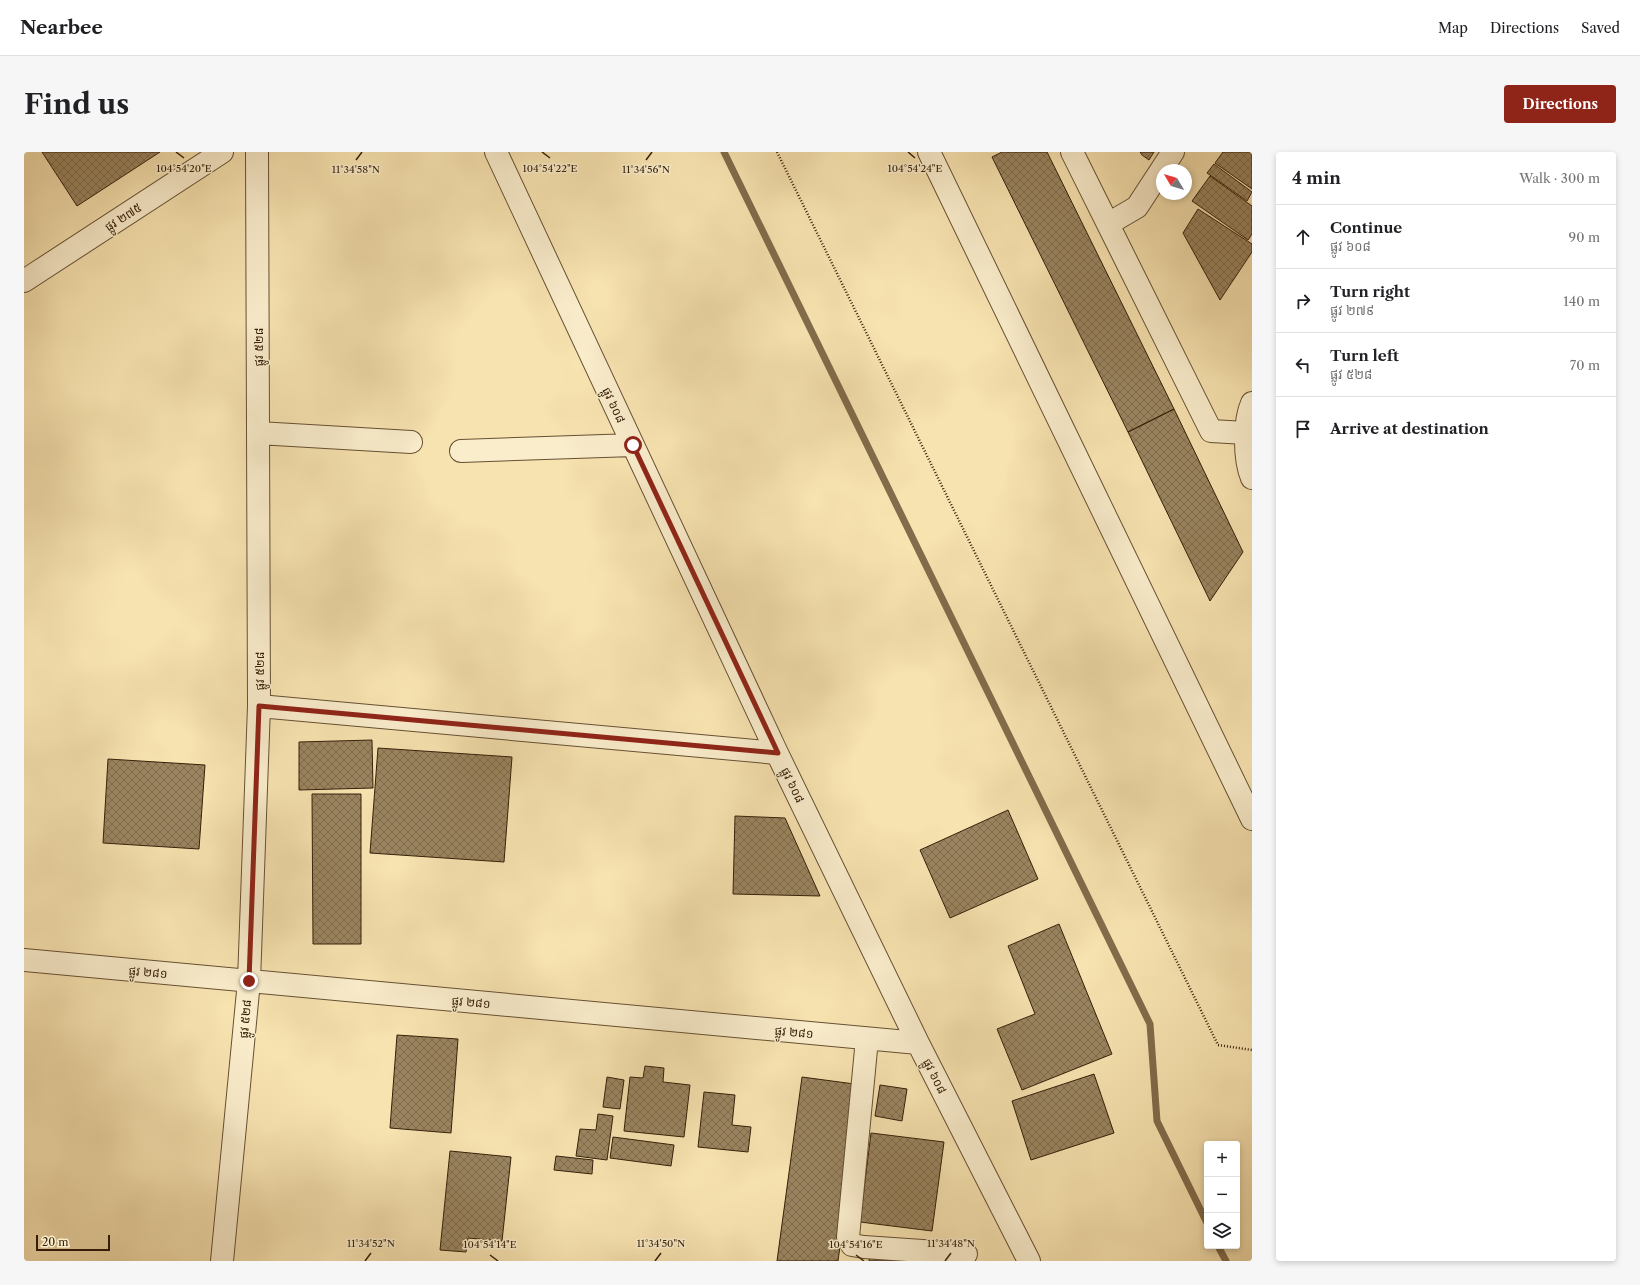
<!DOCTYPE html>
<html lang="en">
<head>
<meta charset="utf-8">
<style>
  body { margin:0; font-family:"Libre Caslon Text","Noto Sans Khmer",serif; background:#f6f6f6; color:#202124 }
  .controls { position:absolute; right:12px; bottom:12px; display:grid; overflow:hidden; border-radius:4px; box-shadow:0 2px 6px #0003 }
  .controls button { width:36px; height:36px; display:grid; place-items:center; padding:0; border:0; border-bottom:1px solid #e0e0e0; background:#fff; color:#202124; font:20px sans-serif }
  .compass { position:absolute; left:1132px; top:12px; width:36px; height:36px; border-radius:50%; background:#fff; box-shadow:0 2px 6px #0003; rotate:308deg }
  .scale { position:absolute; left:12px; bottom:10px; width:74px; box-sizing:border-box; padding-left:4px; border:2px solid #351f09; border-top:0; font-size:11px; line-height:14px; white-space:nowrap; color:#351f09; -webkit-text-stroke:3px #faedcc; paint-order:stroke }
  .stop { position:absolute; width:12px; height:12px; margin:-9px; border:3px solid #8f2418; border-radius:50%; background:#fff }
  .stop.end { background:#8f2418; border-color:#fff; box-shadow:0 1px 4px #0008 }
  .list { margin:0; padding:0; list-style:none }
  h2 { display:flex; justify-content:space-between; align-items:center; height:52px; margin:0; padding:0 16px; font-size:17px }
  h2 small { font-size:13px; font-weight:400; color:#757577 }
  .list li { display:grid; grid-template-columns:26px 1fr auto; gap:12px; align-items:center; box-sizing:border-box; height:64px; padding:0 16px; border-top:1px solid #e0e0e0 }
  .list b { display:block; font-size:15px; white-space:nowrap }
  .list p { margin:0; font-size:13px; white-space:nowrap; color:#757577 }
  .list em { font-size:13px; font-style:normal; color:#757577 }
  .icon { flex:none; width:22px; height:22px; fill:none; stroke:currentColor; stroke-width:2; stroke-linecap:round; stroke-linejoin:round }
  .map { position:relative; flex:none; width:1228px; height:1109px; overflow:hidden; border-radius:4px }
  header { display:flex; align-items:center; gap:24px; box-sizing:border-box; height:56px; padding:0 20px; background:#fff; border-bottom:1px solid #e0e0e0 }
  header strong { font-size:19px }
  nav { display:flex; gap:22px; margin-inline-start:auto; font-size:14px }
  .intro { display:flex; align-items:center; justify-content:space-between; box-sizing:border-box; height:96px; padding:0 24px }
  h1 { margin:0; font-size:28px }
  .button { padding:10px 18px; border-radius:4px; background:#8f2418; color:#fff; font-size:14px; font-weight:700 }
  main { display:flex; gap:24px; padding:0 24px }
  aside { flex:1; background:#fff; border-radius:4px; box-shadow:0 2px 6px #0003 }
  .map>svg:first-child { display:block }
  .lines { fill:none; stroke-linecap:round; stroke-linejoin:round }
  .stream { stroke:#826c4b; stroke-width:7 }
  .building { fill:url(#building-cross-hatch); stroke:#351f09 }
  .minor-casing { stroke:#665033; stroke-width:24 }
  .path { stroke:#351f09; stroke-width:2.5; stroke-dasharray:1 2; stroke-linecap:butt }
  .minor { stroke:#faedcc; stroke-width:22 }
  .route { stroke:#8f2418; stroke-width:5 }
  .ticks { fill:none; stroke:#351f09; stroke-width:1.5 }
  .labels { text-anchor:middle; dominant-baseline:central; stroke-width:3; stroke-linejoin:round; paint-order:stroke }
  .street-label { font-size:12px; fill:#351f09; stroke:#faedcc }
  .ticks-label { font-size:10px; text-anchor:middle; fill:#351f09; stroke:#faedcc; stroke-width:3; stroke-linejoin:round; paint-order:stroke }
</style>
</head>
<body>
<header>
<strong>Nearbee</strong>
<nav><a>Map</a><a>Directions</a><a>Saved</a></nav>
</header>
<div class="intro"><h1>Find us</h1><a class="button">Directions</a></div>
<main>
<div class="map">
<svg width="1228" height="1109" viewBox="0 0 1228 1109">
  <defs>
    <pattern id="building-cross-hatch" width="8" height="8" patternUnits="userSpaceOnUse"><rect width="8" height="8" fill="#9a8560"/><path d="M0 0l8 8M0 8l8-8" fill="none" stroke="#7e6c4d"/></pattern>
  </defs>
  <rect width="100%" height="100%" fill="#f7e3b0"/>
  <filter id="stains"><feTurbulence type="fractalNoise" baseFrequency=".005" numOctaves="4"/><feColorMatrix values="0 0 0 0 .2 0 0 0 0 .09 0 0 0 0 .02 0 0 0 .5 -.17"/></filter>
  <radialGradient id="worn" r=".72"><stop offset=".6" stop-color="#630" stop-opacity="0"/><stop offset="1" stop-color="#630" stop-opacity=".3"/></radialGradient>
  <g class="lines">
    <path class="stream" d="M 700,0 L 1126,872 L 1133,969 L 1183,1071
      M 1194,1094 L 1202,1109"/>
  </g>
  <path class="building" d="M 18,0 L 136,0 L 53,54 Z
    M 978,0 L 1023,0 L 1150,257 L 1104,280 L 968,5 Z
    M 1116,0 L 1130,0 L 1125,8 L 1118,3 Z
    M 1199,0 L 1228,0 L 1228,37 L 1191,11 Z
    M 1190,12 L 1228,40 L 1223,49 L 1183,21 Z
    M 1186,24 L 1228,54 L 1228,82 L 1224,88 L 1168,49 Z
    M 1174,57 L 1228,92 L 1228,100 L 1196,148 L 1159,81 Z
    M 1150,257 L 1219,400 L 1186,449 L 1104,280 Z
    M 348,588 L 349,636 L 275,638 L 275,590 Z
    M 354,596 L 488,605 L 480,710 L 346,701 Z
    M 84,607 L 181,613 L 175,697 L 79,691 Z
    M 288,642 L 337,642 L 337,792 L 289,792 Z
    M 984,658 L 1014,727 L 926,766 L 896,698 Z
    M 711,664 L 761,666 L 796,744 L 709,742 Z
    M 1035,772 L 1088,902 L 998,938 L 973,877 L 1011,862 L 984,794 Z
    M 373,883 L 434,887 L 427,981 L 366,976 Z
    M 621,914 L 640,916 L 639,930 L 666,933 L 660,985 L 600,979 L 606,925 L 619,926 Z
    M 1070,922 L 1090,981 L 1007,1008 L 988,949 Z
    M 583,925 L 600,928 L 596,957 L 579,955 Z
    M 778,925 L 838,933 L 814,1109 L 753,1109 Z
    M 856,933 L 883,937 L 878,969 L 851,964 Z
    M 680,940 L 711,943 L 708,973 L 727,975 L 724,1000 L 674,995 Z
    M 574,962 L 589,964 L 583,1008 L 552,1004 L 556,977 L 572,978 Z
    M 847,981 L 920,990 L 908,1079 L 836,1070 Z
    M 589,985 L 650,993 L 647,1014 L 586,1006 Z
    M 426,999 L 487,1005 L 478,1089 L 444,1086 L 442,1100 L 416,1098 Z
    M 532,1004 L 569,1008 L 568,1022 L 530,1018 Z
    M 846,1100 L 906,1109 L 845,1109 Z"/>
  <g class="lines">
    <g class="minor-casing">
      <path id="minor" d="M 472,0 L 753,601 L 894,891 L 1005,1109
        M 905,0 L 1228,667
        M 1048,0 L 1187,279 L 1222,281
        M 1084,72 L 1113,55 L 1149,0
        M 0,129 L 198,0
        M 1228,251 C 1220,269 1220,307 1228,326
        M 234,281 L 387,290
        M 437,299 L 609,293
        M 235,554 L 753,601
        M 0,808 L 894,891
        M 843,887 L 824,1085 L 828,1093 L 840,1095 L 942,1102
        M 198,1109 L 225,829 L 235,554 L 233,0"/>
    </g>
    <path class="path" d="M 753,0 L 1194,893 L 1228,898"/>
    <use href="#minor" class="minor"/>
  </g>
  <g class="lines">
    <path class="route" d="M 225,829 L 235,554 L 754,601 L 609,293"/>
  </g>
  <path class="ticks" d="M 152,0 L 160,6M 518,0 L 526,6M 884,0 L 891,6M 332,8 L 338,0M 622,8 L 628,0M 466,1103 L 474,1109M 832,1103 L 840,1109M 341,1109 L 347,1101M 631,1109 L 637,1101M 921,1109 L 927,1101"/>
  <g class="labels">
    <g class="street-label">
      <text transform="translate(99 65) rotate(-33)">ផ្លូវ ២៧៥</text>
      <text transform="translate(234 195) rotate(-90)">ផ្លូវ ៥២៨</text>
      <text transform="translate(590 253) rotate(65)">ផ្លូវ ៦០៨</text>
      <text transform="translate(235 519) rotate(-90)">ផ្លូវ ៥២៨</text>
      <text transform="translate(769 633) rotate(64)">ផ្លូវ ៦០៨</text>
      <text transform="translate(124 820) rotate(5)">ផ្លូវ ២៨១</text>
      <text transform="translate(447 850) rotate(5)">ផ្លូវ ២៨១</text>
      <text transform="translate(221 867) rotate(-85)">ផ្លូវ ៥២៨</text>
      <text transform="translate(770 880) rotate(5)">ផ្លូវ ២៨១</text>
      <text transform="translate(911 924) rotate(63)">ផ្លូវ ៦០៨</text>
    </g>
  </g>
  <g class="ticks-label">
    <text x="160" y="20">104°54'20"E</text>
    <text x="526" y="20">104°54'22"E</text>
    <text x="891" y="20">104°54'24"E</text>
    <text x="332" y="21">11°34'58"N</text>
    <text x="622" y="21">11°34'56"N</text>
    <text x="347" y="1095">11°34'52"N</text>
    <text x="637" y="1095">11°34'50"N</text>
    <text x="927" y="1095">11°34'48"N</text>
    <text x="466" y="1096">104°54'14"E</text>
    <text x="832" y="1096">104°54'16"E</text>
  </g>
  <rect width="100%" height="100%" filter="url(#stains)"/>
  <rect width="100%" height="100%" fill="url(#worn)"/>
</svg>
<div class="controls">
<button>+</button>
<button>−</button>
<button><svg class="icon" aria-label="layers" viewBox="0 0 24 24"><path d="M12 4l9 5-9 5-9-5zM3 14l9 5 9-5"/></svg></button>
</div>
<svg class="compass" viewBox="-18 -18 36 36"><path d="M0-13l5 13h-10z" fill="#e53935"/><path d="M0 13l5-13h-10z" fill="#757577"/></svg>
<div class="scale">20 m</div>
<div class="stop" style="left:609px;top:293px"></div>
<div class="stop end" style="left:225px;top:829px"></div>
</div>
<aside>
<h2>4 min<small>Walk · 300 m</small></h2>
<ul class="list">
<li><svg class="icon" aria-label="ahead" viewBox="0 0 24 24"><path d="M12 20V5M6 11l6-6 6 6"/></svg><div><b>Continue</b><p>ផ្លូវ ៦០៨</p></div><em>90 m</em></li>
<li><svg class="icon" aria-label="right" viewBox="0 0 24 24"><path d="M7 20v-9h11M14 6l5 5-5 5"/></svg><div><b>Turn right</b><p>ផ្លូវ ២៧៩</p></div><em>140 m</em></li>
<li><svg class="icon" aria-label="left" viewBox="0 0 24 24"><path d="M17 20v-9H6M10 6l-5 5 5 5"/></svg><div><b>Turn left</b><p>ផ្លូវ ៥២៨</p></div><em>70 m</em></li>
<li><svg class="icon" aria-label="arrive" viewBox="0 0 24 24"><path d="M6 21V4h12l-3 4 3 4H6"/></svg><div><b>Arrive at destination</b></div></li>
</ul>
</aside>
</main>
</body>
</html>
